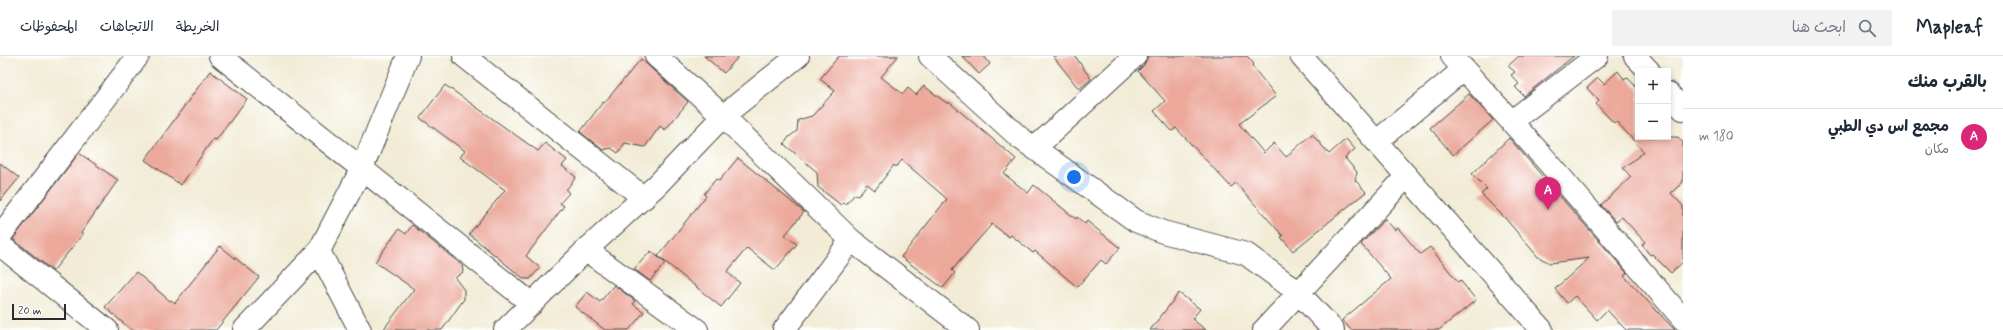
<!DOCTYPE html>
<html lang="ar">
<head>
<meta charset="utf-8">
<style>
  body { margin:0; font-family:Mynerve,"Playpen Sans Arabic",sans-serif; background:#f2f2f3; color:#1f2937; direction:rtl }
  .controls { position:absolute; right:12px; top:12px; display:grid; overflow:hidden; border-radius:0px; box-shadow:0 2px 6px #0003 }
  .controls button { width:36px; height:36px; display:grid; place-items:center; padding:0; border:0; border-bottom:1px solid #e0e1e3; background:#fff; color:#1f2937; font:20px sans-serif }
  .scale { position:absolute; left:12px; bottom:10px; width:54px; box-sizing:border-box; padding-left:4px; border:2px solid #2b2b2b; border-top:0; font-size:11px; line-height:14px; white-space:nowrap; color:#2b2b2b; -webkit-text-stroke:3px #fff; paint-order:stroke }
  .you { position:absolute; left:1074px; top:121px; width:14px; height:14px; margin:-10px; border:3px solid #fff; border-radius:50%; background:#1a73e8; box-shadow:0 0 0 6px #1a73e833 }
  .badge { display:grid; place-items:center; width:26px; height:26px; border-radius:50%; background:#db2777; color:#fff; font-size:13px; font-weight:700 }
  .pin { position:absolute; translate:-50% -33px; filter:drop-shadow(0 1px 2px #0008) }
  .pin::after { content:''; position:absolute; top:21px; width:14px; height:12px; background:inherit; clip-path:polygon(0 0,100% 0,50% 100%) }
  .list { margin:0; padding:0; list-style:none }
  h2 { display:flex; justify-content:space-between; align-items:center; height:52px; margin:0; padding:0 16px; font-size:17px }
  h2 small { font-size:13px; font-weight:400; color:#747a83 }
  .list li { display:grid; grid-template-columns:26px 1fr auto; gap:12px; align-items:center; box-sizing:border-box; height:56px; padding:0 16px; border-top:1px solid #e0e1e3 }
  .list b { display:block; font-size:15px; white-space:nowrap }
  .list p { margin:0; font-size:13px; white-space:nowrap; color:#747a83 }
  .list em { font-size:13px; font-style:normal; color:#747a83 }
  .icon { flex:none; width:22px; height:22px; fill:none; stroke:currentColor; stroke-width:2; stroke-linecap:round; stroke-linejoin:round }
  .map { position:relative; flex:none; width:1683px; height:274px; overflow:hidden; direction:ltr }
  header { display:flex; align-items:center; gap:24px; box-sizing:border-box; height:56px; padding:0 20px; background:#fff; border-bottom:1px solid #e0e1e3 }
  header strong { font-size:19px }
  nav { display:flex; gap:22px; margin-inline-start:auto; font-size:14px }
  .search { width:280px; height:36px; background:#f2f2f3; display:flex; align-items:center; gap:10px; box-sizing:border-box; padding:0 14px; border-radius:0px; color:#747a83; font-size:15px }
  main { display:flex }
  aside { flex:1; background:#fff }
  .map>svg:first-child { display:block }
  .building { fill:#eca99b }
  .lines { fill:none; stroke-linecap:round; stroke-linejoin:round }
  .street-casing { stroke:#494845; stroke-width:24 }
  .street { stroke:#fff; stroke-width:22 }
</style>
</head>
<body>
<header>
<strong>Mapleaf</strong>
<div class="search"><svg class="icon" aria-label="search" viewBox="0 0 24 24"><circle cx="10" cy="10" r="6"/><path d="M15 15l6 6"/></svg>ابحث هنا</div>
<nav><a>الخريطة</a><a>الاتجاهات</a><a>المحفوظات</a></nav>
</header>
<main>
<aside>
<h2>بالقرب منك<small></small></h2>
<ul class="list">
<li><span class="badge">A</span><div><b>مجمع اس دي الطبي</b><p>مكان</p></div><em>180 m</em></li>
</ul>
</aside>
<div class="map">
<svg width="1683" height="274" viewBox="0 0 1683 274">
  <rect width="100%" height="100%" fill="#fff"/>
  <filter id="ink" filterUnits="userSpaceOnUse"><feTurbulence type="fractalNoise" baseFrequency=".025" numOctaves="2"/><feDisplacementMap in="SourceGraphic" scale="8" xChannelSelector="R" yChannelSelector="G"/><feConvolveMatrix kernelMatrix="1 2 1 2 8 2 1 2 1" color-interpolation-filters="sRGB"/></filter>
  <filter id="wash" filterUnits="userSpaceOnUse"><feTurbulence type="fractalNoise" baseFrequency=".012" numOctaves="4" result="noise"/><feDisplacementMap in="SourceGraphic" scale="16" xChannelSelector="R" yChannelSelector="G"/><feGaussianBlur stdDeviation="0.9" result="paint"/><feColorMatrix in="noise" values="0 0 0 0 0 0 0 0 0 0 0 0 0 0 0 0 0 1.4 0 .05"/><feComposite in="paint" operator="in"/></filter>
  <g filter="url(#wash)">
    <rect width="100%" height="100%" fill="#f2ecd6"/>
    <g id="blocks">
      <path class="building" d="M 704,0 L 739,0 L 724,17 Z
        M 839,0 L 898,0 L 881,21 L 903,38 L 908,32 L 916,39 L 924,30 L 948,48 L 949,46 L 1016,103 L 1004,118 L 1028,137 L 1034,129 L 1076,163 L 1077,161 L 1085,168 L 1087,165 L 1120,192 L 1106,208 L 1101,204 L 1077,231 L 1035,195 L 1033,197 L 1011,179 L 1009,181 L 992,168 L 952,214 L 955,217 L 943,232 L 901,201 L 947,143 L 902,104 L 896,111 L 894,109 L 875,134 L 867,128 L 858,140 L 855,138 L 846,148 L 843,147 L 841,149 L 818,131 L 817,116 L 784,88 L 789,81 L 797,75 L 798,64 L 812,60 L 835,35 L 820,23 Z
        M 962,0 L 984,0 L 990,8 L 979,18 Z
        M 1053,0 L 1075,0 L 1091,23 L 1079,33 Z
        M 1148,0 L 1247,0 L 1254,8 L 1252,10 L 1276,40 L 1239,68 L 1264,97 L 1274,87 L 1286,101 L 1312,78 L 1329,98 L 1346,83 L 1355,93 L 1345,102 L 1357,116 L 1355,124 L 1366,136 L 1293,195 L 1281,181 L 1283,180 L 1236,127 L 1231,131 L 1176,72 L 1172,75 L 1154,55 L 1165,45 L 1138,15 L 1144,9 Z
        M 1519,0 L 1574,0 L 1524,40 L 1515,31 L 1519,28 L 1511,19 L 1515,16 L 1508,10 Z
        M 641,3 L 688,46 L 665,74 L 660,70 L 645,91 L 625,87 L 618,97 L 611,92 L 603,94 L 580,76 L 603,46 L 604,47 Z
        M 210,15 L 247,43 L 216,84 L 213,83 L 181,129 L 145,104 Z
        M 1618,15 L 1624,23 L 1627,21 L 1638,33 L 1638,81 L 1678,81 L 1683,87 L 1683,126 L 1671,137 L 1683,150 L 1683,206 L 1671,217 L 1652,198 L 1650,199 L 1642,189 L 1645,186 L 1622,161 L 1616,166 L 1601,149 L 1631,121 L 1623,112 L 1644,96 L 1616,65 L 1614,67 L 1596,48 L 1599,45 L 1587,32 L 1598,22 L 1604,28 Z
        M 445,29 L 538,95 L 545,87 L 567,104 L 562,110 L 576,121 L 566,134 L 569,137 L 560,147 L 564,150 L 526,200 L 540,212 L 530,223 L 524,223 L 469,178 L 505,134 L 460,101 L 465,95 L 420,62 Z
        M 1469,38 L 1493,64 L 1453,99 L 1430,72 Z
        M 1509,82 L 1627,217 L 1624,220 L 1675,274 L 1626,274 L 1607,254 L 1597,264 L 1575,240 L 1567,247 L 1555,233 L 1589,202 L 1550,207 L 1538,201 L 1505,162 L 1481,138 L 1487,133 L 1472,118 Z
        M 79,97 L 118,124 L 81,177 L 83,178 L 53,215 L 13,183 Z
        M 738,102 L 804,156 L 785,179 L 797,188 L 775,214 L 747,192 L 727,216 L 740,227 L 721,251 L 658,200 L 706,140 L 704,138 L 716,123 L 719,125 Z
        M 0,107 L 19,122 L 0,145 Z
        M 1385,163 L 1395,174 L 1398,172 L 1420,198 L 1430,191 L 1458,226 L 1460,224 L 1476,244 L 1439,274 L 1351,274 L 1342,264 L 1391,223 L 1361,188 Z
        M 412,169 L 462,209 L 463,216 L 455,222 L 464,234 L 464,243 L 442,274 L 383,274 L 414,233 L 375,206 L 399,173 L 406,178 Z
        M 220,190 L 259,221 L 216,274 L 131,274 L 105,251 L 136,216 L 170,245 L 171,244 L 175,247 Z
        M 651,195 L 665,207 L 650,225 L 634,213 Z
        M 614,229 L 635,245 L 633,248 L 644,256 L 629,274 L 605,274 L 575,251 L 587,236 L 600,246 Z
        M 1179,237 L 1200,253 L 1192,263 L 1206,274 L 1150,274 Z"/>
    </g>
  </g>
  <g filter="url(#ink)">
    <use href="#blocks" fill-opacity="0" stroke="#494845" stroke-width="1"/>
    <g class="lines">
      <g class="street-casing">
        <path id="street" d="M 220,0 L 532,248
          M 464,0 L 644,142
          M 656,0 L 723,60 L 851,184 L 968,274
          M 930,0 L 1020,82 L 1136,165 L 1163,176 L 1246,198 L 1298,236 L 1333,274
          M 1301,0 L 1542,274
          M 1452,0 L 1547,105 L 1683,263
          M 1635,0 L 1649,15
          M 1668,37 L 1683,53
          M 1512,65 L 1597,0
          M 1377,85 L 1464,13
          M 1035,92 L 1135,0
          M 0,180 L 138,0
          M 0,189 L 107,274
          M 586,194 L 697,274
          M 319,195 L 360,274
          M 244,274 L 319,195 L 362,112 L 408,0
          M 505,274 L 586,194 L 657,129 L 723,60 L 798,0
          M 784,274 L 851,184
          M 1264,274 L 1407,120"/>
      </g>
      <use href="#street" class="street"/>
    </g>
  </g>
</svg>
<div class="controls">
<button>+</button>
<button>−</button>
</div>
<div class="scale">20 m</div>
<div class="you"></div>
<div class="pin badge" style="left:1548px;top:154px">A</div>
</div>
</main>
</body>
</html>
